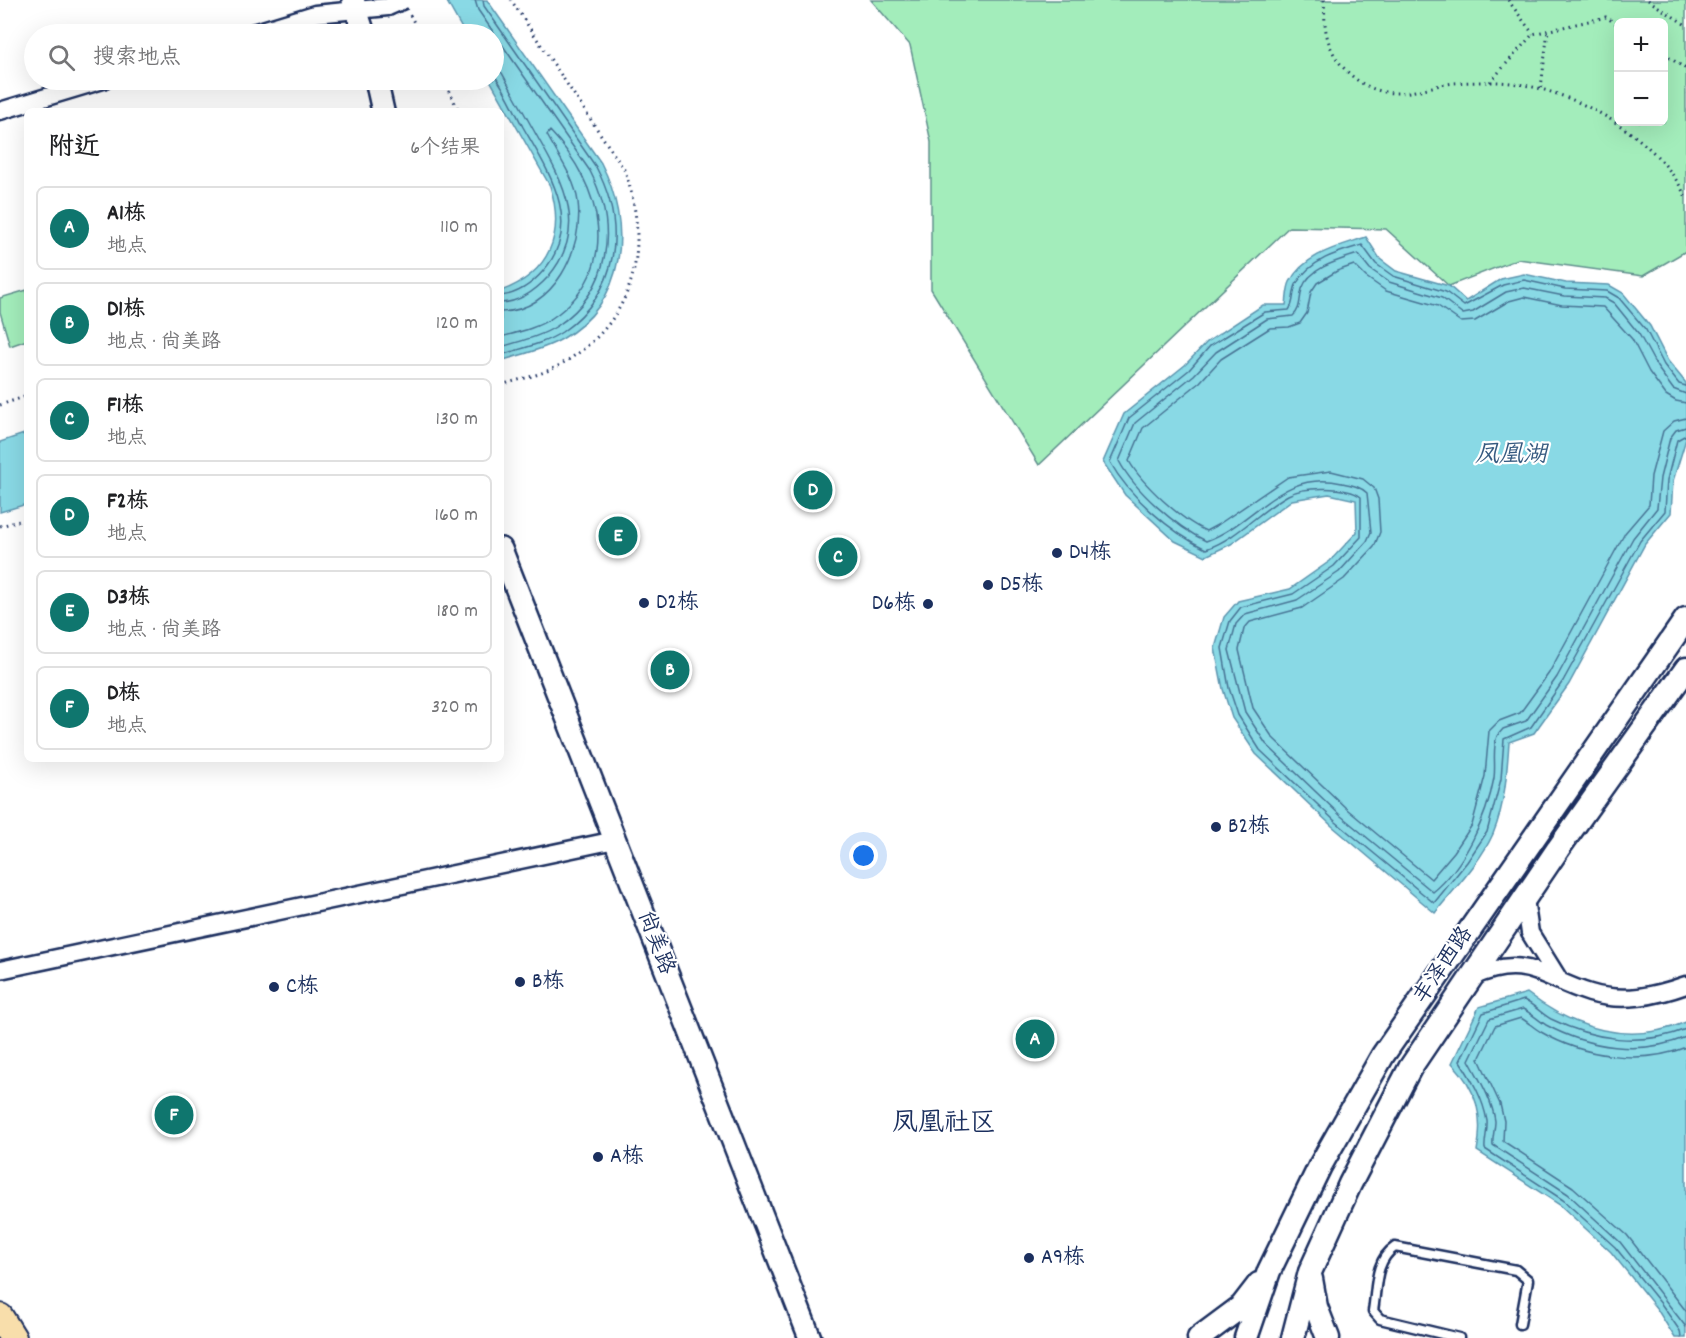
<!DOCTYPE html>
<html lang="zh">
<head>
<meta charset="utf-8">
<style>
  body { margin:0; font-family:Dekko,"LXGW WenKai TC",sans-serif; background:#f6f6f6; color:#202124 }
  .controls { position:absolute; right:18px; top:18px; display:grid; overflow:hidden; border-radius:9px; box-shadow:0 6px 24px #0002 }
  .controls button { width:54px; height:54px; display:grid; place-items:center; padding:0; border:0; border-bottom:2px solid #e0e0e0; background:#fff; color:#202124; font:30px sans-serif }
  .you { position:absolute; left:864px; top:856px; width:21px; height:21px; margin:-15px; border:4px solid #fff; border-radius:50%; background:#1a73e8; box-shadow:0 0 0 9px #1a73e833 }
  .badge { display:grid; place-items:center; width:39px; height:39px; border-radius:50%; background:#0f766e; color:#fff; font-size:20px; font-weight:700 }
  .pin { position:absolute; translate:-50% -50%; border:3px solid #fff; box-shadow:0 2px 6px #0006 }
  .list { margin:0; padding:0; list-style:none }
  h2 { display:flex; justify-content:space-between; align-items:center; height:78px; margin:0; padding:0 24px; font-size:26px }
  h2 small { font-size:20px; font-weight:400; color:#757577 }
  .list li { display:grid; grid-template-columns:39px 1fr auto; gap:18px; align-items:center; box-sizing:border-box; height:84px; margin:0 12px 12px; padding:0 12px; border:2px solid #e0e0e0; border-radius:9px }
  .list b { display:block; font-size:22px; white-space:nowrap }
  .list p { margin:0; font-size:20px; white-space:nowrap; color:#757577 }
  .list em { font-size:20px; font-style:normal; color:#757577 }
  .icon { flex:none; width:33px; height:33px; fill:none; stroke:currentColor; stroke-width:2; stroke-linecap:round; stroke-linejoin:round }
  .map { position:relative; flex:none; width:1686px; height:1338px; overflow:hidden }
  .search { position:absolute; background:#fff; box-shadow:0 6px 24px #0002; left:24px; top:24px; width:480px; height:66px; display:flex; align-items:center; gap:15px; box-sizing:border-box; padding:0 21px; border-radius:33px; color:#757577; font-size:22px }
  .panel { position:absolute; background:#fff; box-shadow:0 6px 24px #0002; left:24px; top:108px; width:480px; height:654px; border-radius:9px }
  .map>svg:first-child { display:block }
  .green { fill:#a3edbb; stroke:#5f8e8c; stroke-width:1.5; fill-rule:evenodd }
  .water { fill:#89d9e5; stroke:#5d95af; stroke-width:1.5 }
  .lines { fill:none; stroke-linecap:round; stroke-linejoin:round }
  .shore { stroke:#477394; stroke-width:1.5 }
  .service-casing { stroke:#1b2f5e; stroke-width:13 }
  .minor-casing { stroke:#1b2f5e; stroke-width:21 }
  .tertiary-casing { stroke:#1b2f5e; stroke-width:26 }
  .secondary-casing { stroke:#1b2f5e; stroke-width:27 }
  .primary-casing { stroke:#1b2f5e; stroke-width:30 }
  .path { stroke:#1b2f5e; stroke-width:3; stroke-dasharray:1.5 4.5; stroke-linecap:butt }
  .service { stroke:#fff; stroke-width:8 }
  .minor { stroke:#fff; stroke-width:16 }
  .tertiary { stroke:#fff; stroke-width:21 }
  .secondary { stroke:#fff; stroke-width:22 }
  .primary { stroke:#f8deab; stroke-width:26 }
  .minor-bridge-casing { stroke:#1b2f5e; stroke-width:21; stroke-linecap:butt }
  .minor-bridge { stroke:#fff; stroke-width:16 }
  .poi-dot { fill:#1b2f5e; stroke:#fff; stroke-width:2 }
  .labels { text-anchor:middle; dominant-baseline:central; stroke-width:4.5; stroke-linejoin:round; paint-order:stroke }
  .poi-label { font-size:22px; fill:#1b2f5e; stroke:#fff; text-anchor:start }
  .street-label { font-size:22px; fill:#1b2f5e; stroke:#fff }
  .water-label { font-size:24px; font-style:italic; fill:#365a80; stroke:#fff }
  .quarter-label { font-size:26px; fill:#1b2f5e; stroke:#fff }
</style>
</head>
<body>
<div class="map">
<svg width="1686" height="1338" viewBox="0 0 1686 1338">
  <rect width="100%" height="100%" fill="#fff"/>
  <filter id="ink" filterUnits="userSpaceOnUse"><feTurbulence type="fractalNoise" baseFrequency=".0167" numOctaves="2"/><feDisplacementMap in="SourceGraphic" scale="12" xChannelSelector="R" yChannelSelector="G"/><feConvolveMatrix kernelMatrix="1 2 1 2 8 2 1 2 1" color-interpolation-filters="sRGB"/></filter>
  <g filter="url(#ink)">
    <path class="green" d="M 871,0 L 1686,0 L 1686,251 L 1643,276 L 1518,259 L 1449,286 L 1386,229 L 1289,227 L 1039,465 L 931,289 L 931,142 L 910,45 ZM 1618,22 L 1664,22 L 1664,122 L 1618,122 Z
      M 27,290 L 27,340 L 10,346 L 0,312 L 0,298 Z"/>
    <path class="water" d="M 446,0 L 487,0 L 601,163 C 633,225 627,301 562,339 C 543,350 522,354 501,361 L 501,291 C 550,273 565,234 550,186 L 490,80 L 494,80 L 494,34 L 465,34 Z
      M 1366,237 L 1380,259 L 1396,271 L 1449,286 L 1466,301 L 1501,279 L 1524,274 L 1566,283 L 1609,285 L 1623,293 L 1650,326 L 1668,361 L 1686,383 L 1686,439 L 1673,481 L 1671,513 L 1645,544 L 1569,684 L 1534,733 L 1509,742 C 1507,772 1505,805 1493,834 C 1480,863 1454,889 1435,913 L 1332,826 L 1256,754 L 1232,718 L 1223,689 L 1215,648 L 1224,617 L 1238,601 L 1290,589 L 1330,561 L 1357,532 L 1356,500 L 1329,494 L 1292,500 L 1231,544 L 1206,556 L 1175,541 L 1125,495 L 1103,462 L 1124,414 L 1185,365 L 1207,342 L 1263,305 L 1286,305 C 1287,298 1287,288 1290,282 C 1304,254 1340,246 1366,237 Z
      M 27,433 L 27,504 L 0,512 L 0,442 Z
      M 1527,993 C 1574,1029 1629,1046 1686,1022 L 1686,1338 L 1675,1338 L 1657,1309 L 1611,1252 L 1560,1205 L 1477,1151 C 1484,1117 1477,1089 1452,1063 L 1479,1007 Z"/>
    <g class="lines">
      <path class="shore" d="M 475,0 L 478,10 L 590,171 C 618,226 612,289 557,326 C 540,337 520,341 501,347
        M 483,0 L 484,6 L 596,167 C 627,226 620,291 562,332 C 544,344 522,348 501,355
        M 494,67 L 502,73 C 514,95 526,116 538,138 C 564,184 589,229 548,277 C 536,290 519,302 501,303
        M 494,75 C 506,90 514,110 523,127 C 548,171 584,223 544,270 C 533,283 518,294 501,296
        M 501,312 C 554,311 584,249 578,202 C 575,178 558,156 547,135 L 550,131 C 602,185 624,269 552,318 C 537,328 519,332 501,337
        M 1686,386 L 1679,384 L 1664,365 L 1646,330 L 1619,298 L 1607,291 L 1565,289 L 1524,280 L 1503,285 L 1464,306 L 1446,292 L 1393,276 L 1376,264 L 1362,245 C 1338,252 1310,260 1297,283 C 1292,291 1295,302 1289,310 L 1265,312 L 1210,346 L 1189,370 L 1129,418 L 1110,462 C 1128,495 1171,533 1206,549 C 1238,538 1259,511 1288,495 C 1304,486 1347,486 1361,497 L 1361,537 L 1334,566 L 1293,594 L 1241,607 L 1230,621 L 1222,648 L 1229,688 L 1238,715 L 1260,750 L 1336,822 L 1434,903 L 1467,862 L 1487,832 L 1501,779 L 1504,739 L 1531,727 L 1563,681 L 1640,541 L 1665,511 L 1667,480 L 1677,440 L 1686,435
        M 1686,394 L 1673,389 L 1657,367 L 1639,334 L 1614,303 L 1605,298 L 1564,296 L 1524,288 L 1506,292 L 1473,312 L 1463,314 L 1442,298 L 1389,282 L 1370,269 L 1358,254 C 1339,260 1309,268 1302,289 C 1299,300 1301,309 1293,316 L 1267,319 L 1216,352 L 1194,375 L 1135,423 L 1119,461 C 1134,490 1176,527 1206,541 C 1256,523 1280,469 1342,483 C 1351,485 1360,486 1367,493 L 1371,532 L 1367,541 L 1339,572 L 1297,600 L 1245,614 L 1236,624 L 1229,650 L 1245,712 L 1266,744 L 1341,816 L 1433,892 C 1464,867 1487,817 1494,778 C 1496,764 1492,749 1497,736 L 1503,729 L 1526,721 L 1557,677 L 1633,538 L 1657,508 L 1660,478 L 1670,438 L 1676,430 L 1686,427
        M 1686,403 L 1676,401 L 1666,395 L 1649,372 L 1632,339 L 1603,307 L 1562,305 L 1524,297 L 1509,301 L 1475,321 L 1461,322 L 1438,306 L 1386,291 L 1366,277 L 1354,265 L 1337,271 L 1317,283 L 1311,292 L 1307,313 L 1300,323 L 1289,327 L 1270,328 L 1221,359 L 1200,382 L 1143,428 L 1129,461 C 1142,484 1181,520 1206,531 L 1219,524 L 1288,477 L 1331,471 L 1363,479 L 1374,488 L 1378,499 L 1380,532 L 1374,547 L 1344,579 L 1302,608 L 1250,622 L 1244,629 L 1239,650 L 1253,708 L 1273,738 L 1348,810 L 1431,879 L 1454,852 L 1472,825 L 1485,776 L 1489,731 L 1499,721 L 1520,713 L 1549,673 L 1625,533 L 1649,505 L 1651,476 L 1663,431 L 1674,421 L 1686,418
        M 1686,1037 C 1641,1056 1588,1048 1546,1025 C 1538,1020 1531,1013 1523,1009 L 1489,1019 L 1469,1060 C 1479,1079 1492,1099 1495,1121 C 1495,1129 1492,1138 1493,1145 L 1568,1194 L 1620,1242 L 1686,1327
        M 1686,1047 C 1641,1066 1582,1056 1541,1032 C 1534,1028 1528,1022 1521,1018 L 1495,1026 L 1479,1059 L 1500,1104 L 1504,1121 L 1503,1141 L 1573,1187 L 1627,1235 L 1686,1311
        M 1681,1338 L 1680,1331 L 1662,1305 L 1615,1247 L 1563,1200 L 1485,1149 C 1484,1140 1488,1130 1487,1121 C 1483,1098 1472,1080 1460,1061 L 1483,1013 L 1524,1000 C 1534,1005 1542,1014 1551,1019 C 1593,1040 1642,1047 1686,1029"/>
      <g class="service-casing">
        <path id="service" d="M 1459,1338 L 1380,1319 L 1373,1311 C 1377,1288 1374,1261 1395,1247 L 1516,1270 L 1528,1280 L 1520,1324"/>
      </g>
      <g class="minor-casing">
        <path id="minor" d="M 249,34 L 315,14 L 388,7
          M 0,111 L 103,80
          M 1525,899 L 1530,933 L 1558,978
          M 0,970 L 615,840
          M 1472,977 C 1527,953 1541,978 1590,993 C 1623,1003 1655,996 1686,985"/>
      </g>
      <g class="tertiary-casing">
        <path id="tertiary" d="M 353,0 L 364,34
          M 376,80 L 383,111
          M 501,549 L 810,1338"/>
      </g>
      <g class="secondary-casing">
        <path id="secondary" d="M 1311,1279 L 1316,1307 L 1328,1338
          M 1199,1338 L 1242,1306 L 1259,1284
          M 1246,1338 L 1269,1271 L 1320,1166 L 1383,1055 L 1686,619
          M 1293,1338 L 1310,1272 L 1350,1184 L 1410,1068 L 1558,849 L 1686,669"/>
      </g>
      <g class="primary-casing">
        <path id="primary" d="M 0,1317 L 13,1338"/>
      </g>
      <path class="path" d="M 1324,0 C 1325,12 1324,25 1327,36 C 1334,67 1364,93 1396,93 C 1416,93 1434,85 1454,83 C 1467,82 1482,82 1495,82 C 1563,83 1658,134 1686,198
        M 1508,0 L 1533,34
        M 1648,0 L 1686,25
        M 410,15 L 420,34
        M 1664,54 L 1686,69
        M 443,80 L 459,111
        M 1490,82 L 1533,34 L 1606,17 L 1618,25
        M 1541,88 L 1548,30
        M 501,385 C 520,379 541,375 558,366 C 635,323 652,251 625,171 L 511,0
        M 0,405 L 27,396
        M 0,526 L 27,519"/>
      <use href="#service" class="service"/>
      <use href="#minor" class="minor"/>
      <use href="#tertiary" class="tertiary"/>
      <use href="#secondary" class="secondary"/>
      <use href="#primary" class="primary"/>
      <g class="minor-bridge-casing">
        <path id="minor-bridge" d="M 388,7 L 404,0"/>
      </g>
      <use href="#minor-bridge" class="minor-bridge"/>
    </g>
  </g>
  <g class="poi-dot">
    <circle cx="1057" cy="553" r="6"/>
    <circle cx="988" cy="585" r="6"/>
    <circle cx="644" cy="603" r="6"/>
    <circle cx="928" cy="604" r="6"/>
    <circle cx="1216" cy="827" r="6"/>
    <circle cx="520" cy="982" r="6"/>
    <circle cx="274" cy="987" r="6"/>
    <circle cx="598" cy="1157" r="6"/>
    <circle cx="1029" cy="1258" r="6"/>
  </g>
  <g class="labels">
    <g class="poi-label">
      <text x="1069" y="553">D4栋</text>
      <text x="1000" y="585">D5栋</text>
      <text x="656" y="603">D2栋</text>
      <text x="916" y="604" text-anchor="end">D6栋</text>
      <text x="1228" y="827">B2栋</text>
      <text x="532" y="982">B栋</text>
      <text x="286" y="987">C栋</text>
      <text x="610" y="1157">A栋</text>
      <text x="1041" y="1258">A9栋</text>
    </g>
    <g class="street-label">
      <text transform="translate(655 943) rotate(69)">尚美路</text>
      <text transform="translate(1444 966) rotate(-56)">丰泽西路</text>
    </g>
    <g class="water-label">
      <text x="1511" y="456">凤凰湖</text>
    </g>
    <g class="quarter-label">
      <text x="944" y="1124">凤凰社区</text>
    </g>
  </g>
</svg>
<div class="controls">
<button>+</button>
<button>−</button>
</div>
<div class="you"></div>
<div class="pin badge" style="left:1035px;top:1039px">A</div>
<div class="pin badge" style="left:670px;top:670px">B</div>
<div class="pin badge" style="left:838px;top:557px">C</div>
<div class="pin badge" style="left:813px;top:490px">D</div>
<div class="pin badge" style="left:618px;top:536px">E</div>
<div class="pin badge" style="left:174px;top:1115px">F</div>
<div class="search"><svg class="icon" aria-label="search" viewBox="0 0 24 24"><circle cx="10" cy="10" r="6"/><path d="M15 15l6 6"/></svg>搜索地点</div>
<section class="panel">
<h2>附近<small>6个结果</small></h2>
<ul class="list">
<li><span class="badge">A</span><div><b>A1栋</b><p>地点</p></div><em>110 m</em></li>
<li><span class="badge">B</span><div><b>D1栋</b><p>地点 · 尚美路</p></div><em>120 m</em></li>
<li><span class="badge">C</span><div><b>F1栋</b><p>地点</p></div><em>130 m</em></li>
<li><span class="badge">D</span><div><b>F2栋</b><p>地点</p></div><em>160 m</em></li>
<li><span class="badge">E</span><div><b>D3栋</b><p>地点 · 尚美路</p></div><em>180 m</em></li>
<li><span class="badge">F</span><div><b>D栋</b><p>地点</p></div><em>320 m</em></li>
</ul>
</section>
</div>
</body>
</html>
